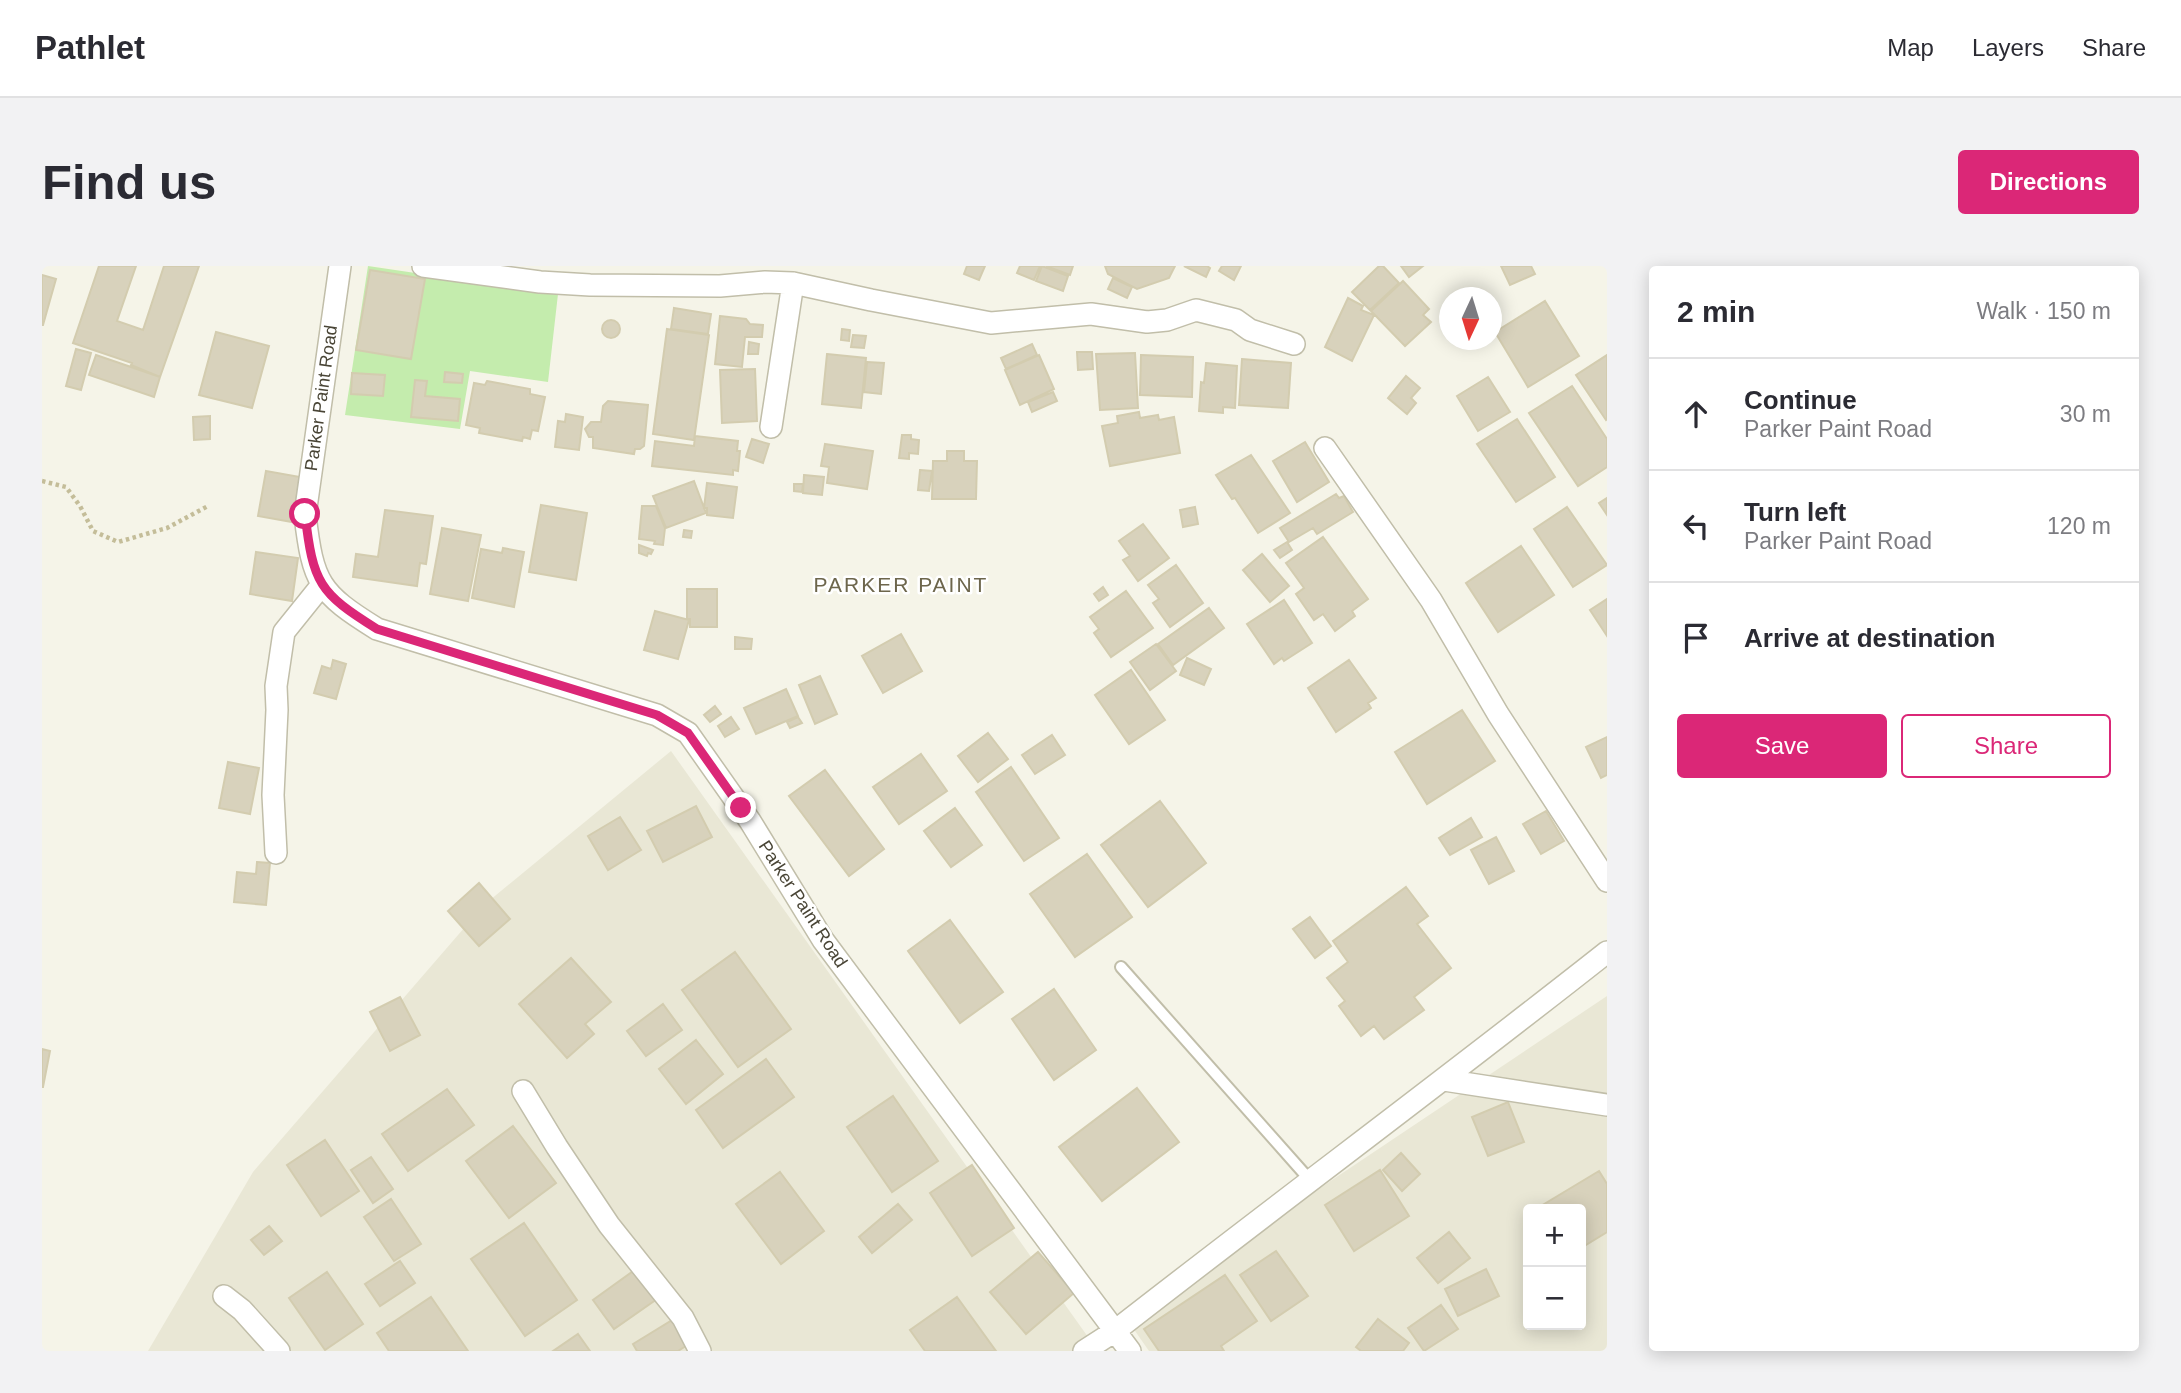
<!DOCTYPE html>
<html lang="en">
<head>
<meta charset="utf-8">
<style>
  body { margin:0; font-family:Arial,sans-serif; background:#f2f2f3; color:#2b2b33 }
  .controls { position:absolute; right:21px; bottom:21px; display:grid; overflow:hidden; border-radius:7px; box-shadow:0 4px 18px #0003 }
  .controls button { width:63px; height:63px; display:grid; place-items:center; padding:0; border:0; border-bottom:2px solid #e1e1e2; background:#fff; color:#2b2b33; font:35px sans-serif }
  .compass { position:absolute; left:1397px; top:21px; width:63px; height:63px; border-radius:50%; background:#fff; box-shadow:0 4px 18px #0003; rotate:184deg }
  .stop { position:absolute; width:21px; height:21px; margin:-16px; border:5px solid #db2777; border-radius:50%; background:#fff }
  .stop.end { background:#db2777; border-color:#fff; box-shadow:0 2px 7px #0008 }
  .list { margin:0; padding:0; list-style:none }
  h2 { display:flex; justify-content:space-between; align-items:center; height:91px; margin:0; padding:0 28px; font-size:30px }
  h2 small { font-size:23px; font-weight:400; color:#7c7c81 }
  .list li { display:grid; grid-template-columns:46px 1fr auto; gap:21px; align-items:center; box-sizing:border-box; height:112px; padding:0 28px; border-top:2px solid #e1e1e2 }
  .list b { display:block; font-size:26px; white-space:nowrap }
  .list p { margin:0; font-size:23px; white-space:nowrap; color:#7c7c81 }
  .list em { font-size:23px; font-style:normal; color:#7c7c81 }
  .actions { display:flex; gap:14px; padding:21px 28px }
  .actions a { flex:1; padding:16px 0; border:2px solid #db2777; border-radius:7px; text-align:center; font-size:24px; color:#db2777 }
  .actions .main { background:#db2777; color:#fff }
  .icon { flex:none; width:38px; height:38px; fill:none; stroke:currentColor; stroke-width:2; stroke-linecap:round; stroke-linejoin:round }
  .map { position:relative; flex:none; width:1565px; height:1085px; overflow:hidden; border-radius:7px }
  header { display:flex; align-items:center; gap:42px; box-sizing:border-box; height:98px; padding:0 35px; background:#fff; border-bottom:2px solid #e1e1e2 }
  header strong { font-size:33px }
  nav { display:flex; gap:38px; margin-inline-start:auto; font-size:24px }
  .intro { display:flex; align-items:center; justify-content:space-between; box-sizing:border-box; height:168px; padding:0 42px }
  h1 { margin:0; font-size:49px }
  .button { padding:18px 32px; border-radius:7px; background:#db2777; color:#fff; font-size:24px; font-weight:700 }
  main { display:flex; gap:42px; padding:0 42px }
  aside { flex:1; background:#fff; border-radius:7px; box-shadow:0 4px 18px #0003 }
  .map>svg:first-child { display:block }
  .residential { fill:#e9e7d5; fill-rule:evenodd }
  .green { fill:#c4ecad }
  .building { fill:#d8d2bc; stroke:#d3ccaf; stroke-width:2 }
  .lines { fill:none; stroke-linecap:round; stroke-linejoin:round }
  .service-casing { stroke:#c1bea9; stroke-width:14 }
  .minor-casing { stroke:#c1bea9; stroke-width:24 }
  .path { stroke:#c4bd99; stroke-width:4.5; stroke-dasharray:3.5 3.5; stroke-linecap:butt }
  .service { stroke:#fff; stroke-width:10 }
  .minor { stroke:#fff; stroke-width:21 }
  .route { stroke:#db2777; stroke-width:9 }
  .labels { text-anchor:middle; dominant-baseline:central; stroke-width:5; stroke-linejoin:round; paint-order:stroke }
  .street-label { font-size:18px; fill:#494536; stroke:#fff }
  .quarter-label { font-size:21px; letter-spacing:2px; fill:#6d664c; stroke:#fff }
</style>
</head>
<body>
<header>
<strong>Pathlet</strong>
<nav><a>Map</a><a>Layers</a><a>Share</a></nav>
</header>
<div class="intro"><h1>Find us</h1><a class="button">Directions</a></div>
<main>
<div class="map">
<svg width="1565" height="1085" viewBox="0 0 1565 1085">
  <rect width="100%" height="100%" fill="#f5f4e8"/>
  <path class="residential" d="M 629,485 L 1056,1085 L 106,1085 L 211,906 L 442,639 Z
    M 1565,730 L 1565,1085 L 1107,1085 L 1084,1052 ZM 1486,943 L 1539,943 L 1539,1059 L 1486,1059 Z"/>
  <path class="green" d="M 326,0 L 516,28 L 506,116 L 428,105 L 418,163 L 303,149 Z"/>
  <path class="building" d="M 57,0 L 94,0 L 75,55 L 101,64 L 122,0 L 157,0 L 118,111 L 89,99 L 90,97 L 31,77 Z
    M 925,0 L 943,0 L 937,14 L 922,8 Z
    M 978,0 L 998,0 L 992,14 L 975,7 Z
    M 1000,0 L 1026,10 L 1021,25 L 994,15 Z
    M 1004,0 L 1031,0 L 1028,9 Z
    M 1063,0 L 1133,0 L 1127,12 L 1095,23 L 1066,8 Z
    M 1142,0 L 1165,0 L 1168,2 L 1164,11 Z
    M 1180,0 L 1199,0 L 1192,14 L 1177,5 Z
    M 1337,0 L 1341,0 L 1357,17 L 1328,44 L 1310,26 Z
    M 1359,0 L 1381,0 L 1367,11 Z
    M 1459,0 L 1489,0 L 1493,8 L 1468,19 Z
    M 328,4 L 383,13 L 369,93 L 314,84 Z
    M 0,9 L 14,13 L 1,59 L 0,59 Z
    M 1071,12 L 1090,21 L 1085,32 L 1066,23 Z
    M 1361,15 L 1387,43 L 1381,49 L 1389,56 L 1363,80 L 1329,45 Z
    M 1306,32 L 1321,40 L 1319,44 L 1332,49 L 1310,95 L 1283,81 Z
    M 1503,35 L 1537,90 L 1486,121 L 1453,66 Z
    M 632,42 L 669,48 L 666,68 L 629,63 Z
    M 678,50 L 704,53 L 708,58 L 721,59 L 720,71 L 703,71 L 700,101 L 673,98 Z
    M560 63a9 9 0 1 1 18 0a9 9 0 1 1-18 0Z
    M 625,63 L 667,69 L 652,174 L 611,168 Z
    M 800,63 L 808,64 L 807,75 L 799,74 Z
    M 174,66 L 227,80 L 210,142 L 157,129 Z
    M 811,69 L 824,70 L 822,82 L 809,81 Z
    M 707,76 L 717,78 L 716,88 L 706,88 Z
    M 990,78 L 995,89 L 964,103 L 959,92 Z
    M 34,83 L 49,87 L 39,124 L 24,120 Z
    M 1035,86 L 1050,86 L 1051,103 L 1036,104 Z
    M 1093,87 L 1096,142 L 1058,144 L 1054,88 Z
    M 785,88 L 824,92 L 819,142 L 780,138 Z
    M 54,89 L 118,111 L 112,131 L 47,109 Z
    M 997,89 L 1012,123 L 978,139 L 963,104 Z
    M 1099,89 L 1151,91 L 1150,131 L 1098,129 Z
    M 1565,89 L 1565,153 L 1564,154 L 1534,109 Z
    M 1200,93 L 1249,97 L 1246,142 L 1197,139 Z
    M 825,96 L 842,97 L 839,128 L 822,126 Z
    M 1164,97 L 1195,100 L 1193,142 L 1181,141 L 1181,147 L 1157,145 L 1159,116 L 1162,117 Z
    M 713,103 L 715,155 L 680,157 L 678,104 Z
    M 403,106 L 421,108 L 420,117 L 402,116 Z
    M 310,107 L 343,109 L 341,130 L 309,128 Z
    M 1364,110 L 1378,122 L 1369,132 L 1374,137 L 1365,148 L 1346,132 Z
    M 1446,111 L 1468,146 L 1436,165 L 1415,130 Z
    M 373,114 L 385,115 L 383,130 L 418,133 L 416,155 L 369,151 Z
    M 445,115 L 488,123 L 488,128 L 503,131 L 496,165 L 490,164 L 488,173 L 481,171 L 480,175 L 437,167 L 438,162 L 424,159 L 432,117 L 443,119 Z
    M 1530,120 L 1565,173 L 1565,201 L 1536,220 L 1487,147 Z
    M 1011,126 L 1015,135 L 990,146 L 986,136 Z
    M 566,135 L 606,139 L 602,180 L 598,183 L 593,183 L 592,188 L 551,182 L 551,171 L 547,171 L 543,163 L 549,156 L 559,156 L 561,140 Z
    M 1097,146 L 1098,152 L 1116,149 L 1117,154 L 1132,151 L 1138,187 L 1068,200 L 1060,160 L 1076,157 L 1075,150 Z
    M 524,148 L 541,151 L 537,184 L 513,181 L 516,155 L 523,156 Z
    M 168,150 L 168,173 L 152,174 L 151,151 Z
    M 1475,153 L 1513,211 L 1474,236 L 1435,178 Z
    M 860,169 L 869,169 L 869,173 L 877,174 L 876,188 L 867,187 L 867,193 L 857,192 Z
    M 653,170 L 696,175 L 695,185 L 698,185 L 696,205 L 691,204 L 691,209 L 610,200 L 613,175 L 652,180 Z
    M 710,173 L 727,178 L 721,197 L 704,191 Z
    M 1263,176 L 1287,216 L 1255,236 L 1231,195 Z
    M 783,178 L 831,185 L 825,223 L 785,217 L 787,201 L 779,200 Z
    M 905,185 L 922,185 L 922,195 L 935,195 L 934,233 L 890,233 L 891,195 L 905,195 Z
    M 1209,189 L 1248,247 L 1216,267 L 1193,232 L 1190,233 L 1174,209 Z
    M 878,204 L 890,205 L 887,225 L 876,224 Z
    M 224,205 L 258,211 L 250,256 L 216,250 Z
    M 762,209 L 782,211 L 780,229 L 761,227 Z
    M 652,215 L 664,247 L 624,262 L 611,230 Z
    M 665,217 L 695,221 L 691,252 L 665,249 L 665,242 L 662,242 Z
    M 752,218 L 761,218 L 760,226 L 752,225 Z
    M 1294,228 L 1297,232 L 1302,230 L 1311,246 L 1275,268 L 1271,262 L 1247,276 L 1238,262 Z
    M 1565,232 L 1565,249 L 1557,237 Z
    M 499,239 L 545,247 L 534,314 L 487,306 Z
    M 600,240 L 614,240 L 623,262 L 621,279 L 612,278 L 613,275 L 597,273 Z
    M 1153,241 L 1156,258 L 1141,261 L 1138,244 Z
    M 1525,241 L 1565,299 L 1531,321 L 1492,263 Z
    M 343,244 L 391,250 L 384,298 L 378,297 L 375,320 L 311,311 L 314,288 L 336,291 Z
    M 1101,258 L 1127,292 L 1096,315 L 1081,294 L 1088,290 L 1077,275 Z
    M 400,262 L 439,269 L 426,335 L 388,328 Z
    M 642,264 L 650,265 L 649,272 L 641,271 Z
    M 1281,271 L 1326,333 L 1310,345 L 1313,350 L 1293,365 L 1281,348 L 1272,354 L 1254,328 L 1262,322 L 1244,297 Z
    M 1245,276 L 1250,284 L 1238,292 L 1232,284 Z
    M 597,279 L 611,284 L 609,288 L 606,287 L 605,290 L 597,287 Z
    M 1479,280 L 1512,329 L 1456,366 L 1424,317 Z
    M 461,282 L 482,286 L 472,341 L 430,332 L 439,283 L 460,287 Z
    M 214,286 L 256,292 L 250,335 L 208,328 Z
    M 1220,288 L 1247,320 L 1228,336 L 1201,304 Z
    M 1134,299 L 1161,337 L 1128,361 L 1111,337 L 1117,333 L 1106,319 Z
    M 1061,321 L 1066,329 L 1057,335 L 1052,328 Z
    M 645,323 L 675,323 L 675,361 L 648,361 L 648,353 L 645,353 Z
    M 1084,325 L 1111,362 L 1069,391 L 1052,367 L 1057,363 L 1048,351 Z
    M 1565,333 L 1565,370 L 1548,344 Z
    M 1242,334 L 1270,377 L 1242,395 L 1240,392 L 1232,398 L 1205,358 Z
    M 1167,342 L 1182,362 L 1131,399 L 1116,378 Z
    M 613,345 L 647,354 L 636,393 L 602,384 Z
    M 859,368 L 880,405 L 841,427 L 820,390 Z
    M 693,371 L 710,373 L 709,383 L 693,383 Z
    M 1114,378 L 1134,405 L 1108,424 L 1088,396 Z
    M 1145,392 L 1169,403 L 1162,419 L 1138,409 Z
    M 291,394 L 304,398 L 294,433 L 272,427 L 280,400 L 289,403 Z
    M 1307,394 L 1334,432 L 1326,437 L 1329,442 L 1294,466 L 1266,422 Z
    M 1089,404 L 1123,454 L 1087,478 L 1053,429 Z
    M 778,410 L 795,448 L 773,458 L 757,419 Z
    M 744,423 L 756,450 L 714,468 L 702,442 Z
    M 673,440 L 679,448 L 668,456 L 662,449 Z
    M 1420,444 L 1453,495 L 1385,538 L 1353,486 Z
    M 689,451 L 697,463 L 683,471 L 676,460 Z
    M 756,451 L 760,457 L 748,462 L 745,456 Z
    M 946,467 L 966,493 L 936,516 L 916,490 Z
    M 1010,469 L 1023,489 L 993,508 L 980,489 Z
    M 1565,471 L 1565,509 L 1559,512 L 1544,481 Z
    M 879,488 L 905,525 L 857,558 L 831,521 Z
    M 186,496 L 217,502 L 208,548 L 177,542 Z
    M 969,501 L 1017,572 L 982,595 L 934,526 Z
    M 783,504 L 842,583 L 807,610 L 747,530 Z
    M 1118,535 L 1164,597 L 1106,641 L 1059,579 Z
    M 654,540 L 670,571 L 621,596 L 605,565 Z
    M 913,542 L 940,579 L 909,601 L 882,565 Z
    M 1504,545 L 1522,575 L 1499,588 L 1481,558 Z
    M 578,551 L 599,584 L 566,604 L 546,570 Z
    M 1429,552 L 1440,571 L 1408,589 L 1397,572 Z
    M 1454,571 L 1472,605 L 1447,618 L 1429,584 Z
    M 1045,588 L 1090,651 L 1033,691 L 988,628 Z
    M 215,596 L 228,597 L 224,639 L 192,636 L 195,606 L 214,608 Z
    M 437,617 L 468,653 L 437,680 L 406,645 Z
    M 1364,621 L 1386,650 L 1375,658 L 1409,702 L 1372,731 L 1382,744 L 1342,773 L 1332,760 L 1319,770 L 1297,740 L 1303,735 L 1285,712 L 1306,696 L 1291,675 Z
    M 1268,651 L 1289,680 L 1273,692 L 1251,663 Z
    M 908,654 L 961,726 L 918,757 L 866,685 Z
    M 693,686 L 749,763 L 696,801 L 640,724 Z
    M 529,692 L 569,736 L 543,758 L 552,768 L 525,792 L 477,738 Z
    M 1012,723 L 1054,784 L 1012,814 L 970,753 Z
    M 358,731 L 378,769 L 348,785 L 328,746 Z
    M 621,738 L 640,764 L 604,790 L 585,765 Z
    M 654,774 L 681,808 L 644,838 L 617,803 Z
    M 0,783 L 8,785 L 1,821 L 0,821 Z
    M 724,793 L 752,831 L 681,882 L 654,844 Z
    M 1095,822 L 1137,876 L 1060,935 L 1017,881 Z
    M 405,823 L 432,859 L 366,905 L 340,868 Z
    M 851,830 L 896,895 L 850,926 L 805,861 Z
    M 1466,836 L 1482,876 L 1446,890 L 1430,851 Z
    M 471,860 L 514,917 L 467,952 L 424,895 Z
    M 283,874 L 317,925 L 279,950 L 245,899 Z
    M 1359,887 L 1378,908 L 1360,925 L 1341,904 Z
    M 329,891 L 351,923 L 331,937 L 309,904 Z
    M 930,899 L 972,962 L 930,990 L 888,927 Z
    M 1338,904 L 1367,950 L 1312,985 L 1283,939 Z
    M 1557,905 L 1565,918 L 1565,966 L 1539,982 L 1539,943 L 1494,943 Z
    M 738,906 L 782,965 L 739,998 L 694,938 Z
    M 349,933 L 379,978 L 352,995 L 322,951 Z
    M 856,938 L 870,954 L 830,987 L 817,971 Z
    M 482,957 L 535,1034 L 483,1070 L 429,993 Z
    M 227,960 L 240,975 L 222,989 L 209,974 Z
    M 1407,966 L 1428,992 L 1396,1017 L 1375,992 Z
    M 1234,985 L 1266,1030 L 1229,1055 L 1198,1009 Z
    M 996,986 L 1032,1027 L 984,1068 L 948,1026 Z
    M 358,995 L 373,1017 L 338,1040 L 323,1018 Z
    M 594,1003 L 615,1033 L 572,1063 L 551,1034 Z
    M 1444,1003 L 1457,1030 L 1416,1050 L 1403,1023 Z
    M 285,1006 L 321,1058 L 283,1084 L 247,1032 Z
    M 1183,1009 L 1215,1055 L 1179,1080 L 1182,1085 L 1117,1085 L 1102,1063 Z
    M 389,1031 L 426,1085 L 347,1085 L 335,1067 Z
    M 915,1031 L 954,1085 L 883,1085 L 868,1064 Z
    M 1399,1039 L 1416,1063 L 1382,1085 L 1366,1062 Z
    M 632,1053 L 647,1078 L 636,1085 L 595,1085 L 591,1078 Z
    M 1336,1053 L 1367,1077 L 1361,1085 L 1319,1085 L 1314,1081 Z
    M 536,1068 L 548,1085 L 511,1085 Z"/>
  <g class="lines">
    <g class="service-casing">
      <path id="service" d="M 1079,701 L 1267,913"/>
    </g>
    <g class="minor-casing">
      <path id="minor" d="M 298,0 L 263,249 C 271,317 277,327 335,363 L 615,449 L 646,467 L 708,555 L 781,674 L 1088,1085
        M 381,0 L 498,16 L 548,19 L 678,20 L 723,16 L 751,17 L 829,34 L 949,57 L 1049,48 L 1105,56 L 1125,54 L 1154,44 L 1194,54 L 1208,64 L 1252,78
        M 729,161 L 751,17
        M 1283,182 L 1389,334 L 1456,448 L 1565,615
        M 234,587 L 231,529 L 235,444 L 234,420 L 242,366 L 279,320
        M 1402,814 L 1565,839
        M 481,825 L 515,881 L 567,959 L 641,1052 L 658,1085
        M 182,1030 L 200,1044 L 237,1085
        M 1042,1085 L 1073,1065 C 1237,937 1403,814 1565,686"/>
    </g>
    <path class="path" d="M 0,215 L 24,221 L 38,240 L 51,265 L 76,276 L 125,262 L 166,240"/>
    <use href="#service" class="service"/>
    <use href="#minor" class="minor"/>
  </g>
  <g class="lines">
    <path class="route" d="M 263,248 C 271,317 277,327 335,363 L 615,449 L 646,467 L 699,542"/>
  </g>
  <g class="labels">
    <g class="street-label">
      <text transform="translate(279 132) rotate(-82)">Parker Paint Road</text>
      <text transform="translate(761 638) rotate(57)">Parker Paint Road</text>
    </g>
    <g class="quarter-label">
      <text x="859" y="318">PARKER PAINT</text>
    </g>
  </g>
</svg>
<div class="controls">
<button>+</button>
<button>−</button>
</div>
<svg class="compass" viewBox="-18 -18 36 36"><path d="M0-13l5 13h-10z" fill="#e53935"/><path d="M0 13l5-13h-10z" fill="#7c7c81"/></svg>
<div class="stop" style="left:263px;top:248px"></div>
<div class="stop end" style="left:699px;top:542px"></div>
</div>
<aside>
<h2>2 min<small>Walk · 150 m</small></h2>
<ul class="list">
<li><svg class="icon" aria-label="ahead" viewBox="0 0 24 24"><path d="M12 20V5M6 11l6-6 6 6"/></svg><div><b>Continue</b><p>Parker Paint Road</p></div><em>30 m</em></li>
<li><svg class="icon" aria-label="left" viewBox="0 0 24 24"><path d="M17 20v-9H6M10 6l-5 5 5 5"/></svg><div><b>Turn left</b><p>Parker Paint Road</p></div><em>120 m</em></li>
<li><svg class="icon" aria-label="arrive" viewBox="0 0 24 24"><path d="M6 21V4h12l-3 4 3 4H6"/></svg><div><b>Arrive at destination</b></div></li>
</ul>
<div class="actions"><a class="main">Save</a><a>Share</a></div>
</aside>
</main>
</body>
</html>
